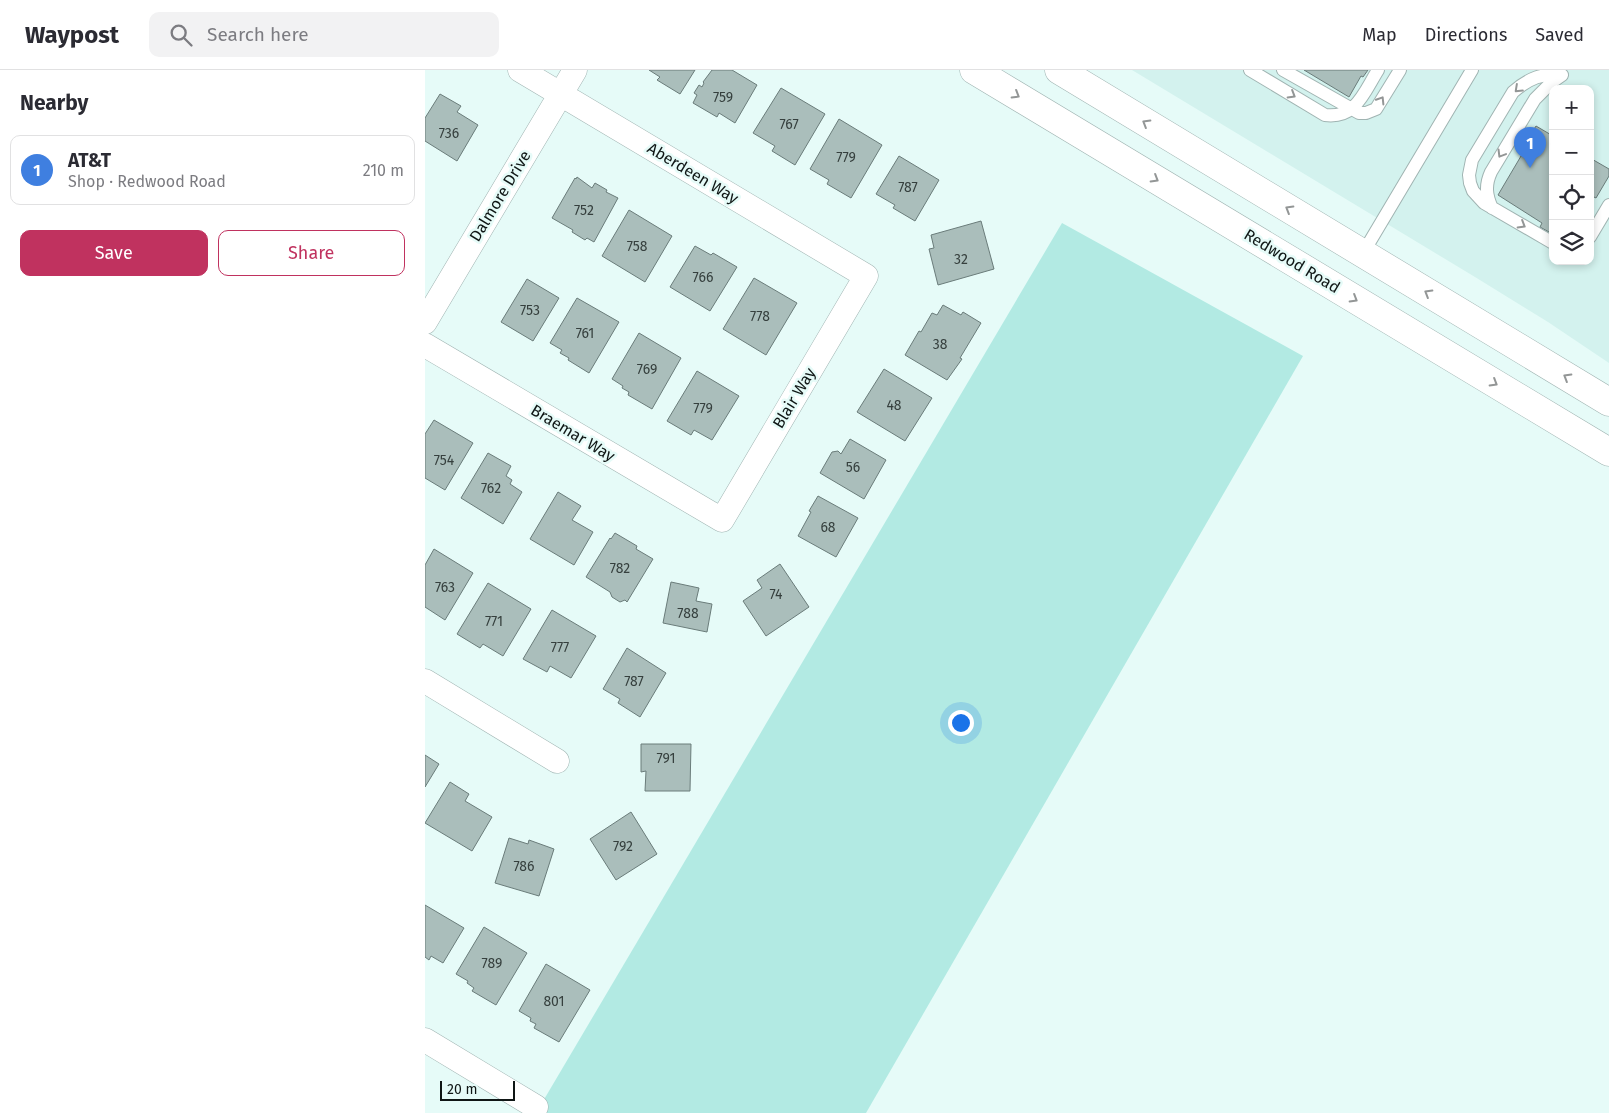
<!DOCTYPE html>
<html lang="en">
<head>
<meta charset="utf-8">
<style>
  body { margin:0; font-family:"Fira Sans",sans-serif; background:#f2f2f3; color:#2b2b33 }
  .controls { position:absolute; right:15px; top:15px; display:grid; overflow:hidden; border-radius:10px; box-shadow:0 2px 8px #0003 }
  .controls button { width:45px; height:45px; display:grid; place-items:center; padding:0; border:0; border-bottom:1px solid #e1e1e2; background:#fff; color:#2b2b33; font:25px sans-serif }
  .scale { position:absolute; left:15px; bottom:12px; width:75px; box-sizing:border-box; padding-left:5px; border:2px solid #0f1615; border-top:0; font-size:14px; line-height:18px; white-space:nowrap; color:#0f1615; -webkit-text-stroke:4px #e6fbf8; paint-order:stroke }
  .you { position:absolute; left:535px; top:652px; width:18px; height:18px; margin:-12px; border:4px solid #fff; border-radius:50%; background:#1a73e8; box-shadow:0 0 0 8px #1a73e833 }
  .badge { display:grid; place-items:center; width:32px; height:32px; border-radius:50%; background:#c0325f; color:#fff; font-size:16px; font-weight:700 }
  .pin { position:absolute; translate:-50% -41px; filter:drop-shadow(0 1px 2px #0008) }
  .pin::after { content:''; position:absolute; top:26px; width:18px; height:15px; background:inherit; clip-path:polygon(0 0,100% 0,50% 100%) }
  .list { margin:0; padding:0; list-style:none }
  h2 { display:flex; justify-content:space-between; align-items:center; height:65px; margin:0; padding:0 20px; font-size:21px }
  h2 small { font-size:16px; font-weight:400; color:#7c7c81 }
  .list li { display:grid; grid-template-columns:32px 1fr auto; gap:15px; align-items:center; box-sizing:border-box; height:70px; margin:0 10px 10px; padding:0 10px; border:1px solid #e1e1e2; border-radius:10px }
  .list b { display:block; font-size:19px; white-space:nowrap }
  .list p { margin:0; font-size:16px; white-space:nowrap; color:#7c7c81 }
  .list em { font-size:16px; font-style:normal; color:#7c7c81 }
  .actions { display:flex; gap:10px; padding:15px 20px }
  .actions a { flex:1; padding:11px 0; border:1px solid #c0325f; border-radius:10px; text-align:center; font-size:18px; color:#c0325f }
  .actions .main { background:#c0325f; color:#fff }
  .icon { flex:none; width:28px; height:28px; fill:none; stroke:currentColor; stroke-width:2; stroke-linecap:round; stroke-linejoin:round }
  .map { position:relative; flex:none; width:1184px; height:1043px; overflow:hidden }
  header { display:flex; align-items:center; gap:30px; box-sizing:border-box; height:70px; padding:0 25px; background:#fff; border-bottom:1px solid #e1e1e2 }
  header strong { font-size:24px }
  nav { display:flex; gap:28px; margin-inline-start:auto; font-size:18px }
  .search { width:350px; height:45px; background:#f2f2f3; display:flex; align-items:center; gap:12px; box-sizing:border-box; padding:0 18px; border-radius:10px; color:#7c7c81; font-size:19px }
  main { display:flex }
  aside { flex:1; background:#fff }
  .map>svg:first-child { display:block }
  .built { fill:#d3f2ee; fill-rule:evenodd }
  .green { fill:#b2eae3 }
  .building { fill:#aabebb; stroke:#6a7c7a }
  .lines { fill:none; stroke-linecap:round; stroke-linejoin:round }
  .lane-casing { stroke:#a0b4b2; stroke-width:14 }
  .street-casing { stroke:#a0b4b2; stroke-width:25 }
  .primary-casing { stroke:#a0b4b2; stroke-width:29 }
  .lane { stroke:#fff; stroke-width:12 }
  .street { stroke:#fff; stroke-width:24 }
  .primary { stroke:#fff; stroke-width:28 }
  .oneway { stroke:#939696 }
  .labels { text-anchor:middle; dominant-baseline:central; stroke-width:5; stroke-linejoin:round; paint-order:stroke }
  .number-label { font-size:14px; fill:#36403e }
  .street-label { font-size:16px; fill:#0f1615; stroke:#e6fbf8 }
</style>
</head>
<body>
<header>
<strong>Waypost</strong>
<div class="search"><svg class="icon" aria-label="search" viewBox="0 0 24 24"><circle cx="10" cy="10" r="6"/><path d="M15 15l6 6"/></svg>Search here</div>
<nav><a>Map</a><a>Directions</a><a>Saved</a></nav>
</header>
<main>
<aside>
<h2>Nearby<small></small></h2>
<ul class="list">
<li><span class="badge" style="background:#3f7fe0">1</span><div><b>AT&amp;T</b><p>Shop · Redwood Road</p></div><em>210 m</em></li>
</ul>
<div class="actions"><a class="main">Save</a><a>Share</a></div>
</aside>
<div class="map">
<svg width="1184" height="1043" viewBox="0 0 1184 1043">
  <rect width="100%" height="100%" fill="#e6fbf8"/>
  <path class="built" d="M 707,0 L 1184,0 L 1184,293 L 1123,252 L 1050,207 ZM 1128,19 L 1165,19 L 1165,191 L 1128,191 Z"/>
  <path class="green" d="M 637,153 L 878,286 L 441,1043 L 111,1043 Z"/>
  <path class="building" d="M 224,0 L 270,0 L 255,24 L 232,10 L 235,7 Z
    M 287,0 L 307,0 L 332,15 L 310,53 L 294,43 L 292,47 L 268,33 L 272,25 L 269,23 L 274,15 L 277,17 L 279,13 L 278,12 Z
    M 879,0 L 943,0 L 938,7 L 936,6 L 924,27 Z
    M 356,18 L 400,44 L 370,95 L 347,81 L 350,76 L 328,63 Z
    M 15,24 L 36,36 L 32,42 L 53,55 L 32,91 L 0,71 L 0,48 Z
    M 414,49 L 457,75 L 426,128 L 402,114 L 404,110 L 385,99 Z
    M 1111,56 L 1128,66 L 1128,158 L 1124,162 L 1115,157 L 1117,153 L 1073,125 L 1099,81 L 1096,80 Z
    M 474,86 L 514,110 L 490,151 L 468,138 L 470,135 L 451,124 Z
    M 1165,88 L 1184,99 L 1184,106 L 1171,128 L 1169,127 L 1165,134 Z
    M 152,107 L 167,118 L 170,113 L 182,120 L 181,122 L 193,128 L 169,172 L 162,168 L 160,170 L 147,162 L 148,160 L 127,148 L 150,108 L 151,109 Z
    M 204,140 L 247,166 L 220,212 L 177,186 Z
    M 556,151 L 569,199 L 513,215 L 504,179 L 509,178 L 506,165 Z
    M 270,176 L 286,185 L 288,183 L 312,197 L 285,241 L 245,217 Z
    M 329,208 L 372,233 L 341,285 L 298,259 Z
    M 102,209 L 134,228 L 108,271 L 76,252 Z
    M 152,228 L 194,252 L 164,303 L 143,290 L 144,288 L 135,283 L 137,280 L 125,273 Z
    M 518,235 L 536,245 L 538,242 L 556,253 L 535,288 L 537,289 L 522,310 L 480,285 L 494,261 L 496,262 L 507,243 L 512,245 Z
    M 214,263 L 256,288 L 227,339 L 203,325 L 204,322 L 197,318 L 198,316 L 187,309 Z
    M 459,299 L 507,328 L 480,371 L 432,342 Z
    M 272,301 L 314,326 L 287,370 L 269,360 L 266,365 L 242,351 Z
    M 9,350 L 48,373 L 20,420 L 0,408 L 0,364 Z
    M 425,369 L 461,390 L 439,429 L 395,403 L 407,382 L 413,381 L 416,384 Z
    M 63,383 L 86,396 L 81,406 L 87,410 L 85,414 L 97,422 L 78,454 L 36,428 Z
    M 133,422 L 156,436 L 147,450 L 168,462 L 149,495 L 105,469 Z
    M 393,426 L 433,448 L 411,487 L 373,466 L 386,442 L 384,441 Z
    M 190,463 L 212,476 L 211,479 L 228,489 L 202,532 L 200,530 L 195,532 L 187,527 L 185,522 L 161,507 L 185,468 L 186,469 Z
    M 9,479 L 48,503 L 20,550 L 0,537 L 0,495 Z
    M 355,494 L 384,537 L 341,566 L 318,531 L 337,518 L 332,510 Z
    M 246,512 L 274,518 L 271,531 L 287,534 L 282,562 L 238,553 Z
    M 63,513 L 106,539 L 78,586 L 58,574 L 55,578 L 32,564 Z
    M 127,540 L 171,566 L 146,608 L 125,596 L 122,602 L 98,589 Z
    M 202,578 L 241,603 L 215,647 L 193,633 L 195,629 L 178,619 Z
    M 216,674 L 266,674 L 265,721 L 220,721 L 221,701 L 216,702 Z
    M 0,685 L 14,694 L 0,717 Z
    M 25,712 L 44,724 L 40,731 L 67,747 L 47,781 L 0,753 Z
    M 206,742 L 232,784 L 191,810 L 165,769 Z
    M 84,768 L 103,774 L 104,770 L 129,779 L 114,826 L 70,813 Z
    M 0,835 L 39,858 L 18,893 L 6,886 L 4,890 L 0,887 Z
    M 59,857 L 102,883 L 71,935 L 47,921 L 49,918 L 42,913 L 43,911 L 31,904 Z
    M 121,894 L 165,920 L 134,972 L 109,958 L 111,954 L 105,951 L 106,948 L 94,941 Z"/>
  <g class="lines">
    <g class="lane-casing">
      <path id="lane" d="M 825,0 L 900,45 C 931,49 939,22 953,0
        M 858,0 L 934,43 L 941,43 L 951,39 L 975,0
        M 1067,138 C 1061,125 1060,115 1066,102 L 1110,29 L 1127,12 L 1137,5
        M 1165,167 L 1184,135
        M 1128,173 L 1059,133 L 1048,121 L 1045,113 L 1044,105 L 1047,90 L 1088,22 C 1104,8 1117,3 1137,5
        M 938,183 L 1047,0"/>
    </g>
    <g class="street-casing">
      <path id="street" d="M 0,252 L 150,0
        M 0,275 L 297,450 L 441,206 L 95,0
        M 0,611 L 132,691
        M 0,970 L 111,1037"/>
    </g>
    <g class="primary-casing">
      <path id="primary" d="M 549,0 L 1184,382
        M 634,0 L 1184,332"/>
    </g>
    <use href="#lane" class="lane"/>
    <use href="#street" class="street"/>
    <use href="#primary" class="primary"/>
  </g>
  <defs><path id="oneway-chevron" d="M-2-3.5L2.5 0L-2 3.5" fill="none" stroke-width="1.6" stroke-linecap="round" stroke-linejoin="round" transform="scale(1.25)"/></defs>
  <g class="oneway">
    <use href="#oneway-chevron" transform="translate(1093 19) rotate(137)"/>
    <use href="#oneway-chevron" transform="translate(591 25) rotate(31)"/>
    <use href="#oneway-chevron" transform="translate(867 25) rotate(31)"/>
    <use href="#oneway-chevron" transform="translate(956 30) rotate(-58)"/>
    <use href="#oneway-chevron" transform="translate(721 53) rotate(-149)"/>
    <use href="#oneway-chevron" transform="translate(1076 84) rotate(121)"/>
    <use href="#oneway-chevron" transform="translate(730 109) rotate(31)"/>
    <use href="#oneway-chevron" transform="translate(864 139) rotate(-149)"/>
    <use href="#oneway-chevron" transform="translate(1097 155) rotate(31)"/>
    <use href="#oneway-chevron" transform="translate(1003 223) rotate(-149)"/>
    <use href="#oneway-chevron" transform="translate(929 229) rotate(31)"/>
    <use href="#oneway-chevron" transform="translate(1142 307) rotate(-149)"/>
    <use href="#oneway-chevron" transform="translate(1069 313) rotate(31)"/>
  </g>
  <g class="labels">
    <g class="number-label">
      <text x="298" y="27">759</text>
      <text x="364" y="54">767</text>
      <text x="24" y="63">736</text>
      <text x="421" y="87">779</text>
      <text x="483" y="117">787</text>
      <text x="159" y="140">752</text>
      <text x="212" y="176">758</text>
      <text x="536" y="189">32</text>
      <text x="278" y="207">766</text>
      <text x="105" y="240">753</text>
      <text x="335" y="246">778</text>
      <text x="160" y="263">761</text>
      <text x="515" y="274">38</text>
      <text x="222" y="299">769</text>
      <text x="469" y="335">48</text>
      <text x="278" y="338">779</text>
      <text x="19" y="390">754</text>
      <text x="428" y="397">56</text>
      <text x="66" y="418">762</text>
      <text x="403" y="457">68</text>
      <text x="195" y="498">782</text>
      <text x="20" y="517">763</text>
      <text x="351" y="524">74</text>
      <text x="263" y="543">788</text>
      <text x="69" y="551">771</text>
      <text x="135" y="577">777</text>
      <text x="209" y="611">787</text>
      <text x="241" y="688">791</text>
      <text x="198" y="776">792</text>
      <text x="99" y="796">786</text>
      <text x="67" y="893">789</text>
      <text x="129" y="931">801</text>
    </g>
    <g class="street-label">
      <text transform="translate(268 103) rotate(31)">Aberdeen Way</text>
      <text transform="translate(75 126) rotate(-59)">Dalmore Drive</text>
      <text transform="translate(867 191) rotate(31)">Redwood Road</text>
      <text transform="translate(369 328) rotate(-59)">Blair Way</text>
      <text transform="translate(148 363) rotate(31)">Braemar Way</text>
    </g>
  </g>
</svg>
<div class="controls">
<button>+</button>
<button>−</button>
<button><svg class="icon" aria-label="locate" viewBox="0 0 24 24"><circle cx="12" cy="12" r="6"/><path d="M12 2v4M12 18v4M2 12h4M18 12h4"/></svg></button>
<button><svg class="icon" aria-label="layers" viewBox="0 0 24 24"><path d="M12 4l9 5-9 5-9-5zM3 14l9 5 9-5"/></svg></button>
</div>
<div class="scale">20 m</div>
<div class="you"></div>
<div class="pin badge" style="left:1105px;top:98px;background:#3f7fe0">1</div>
</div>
</main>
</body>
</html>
